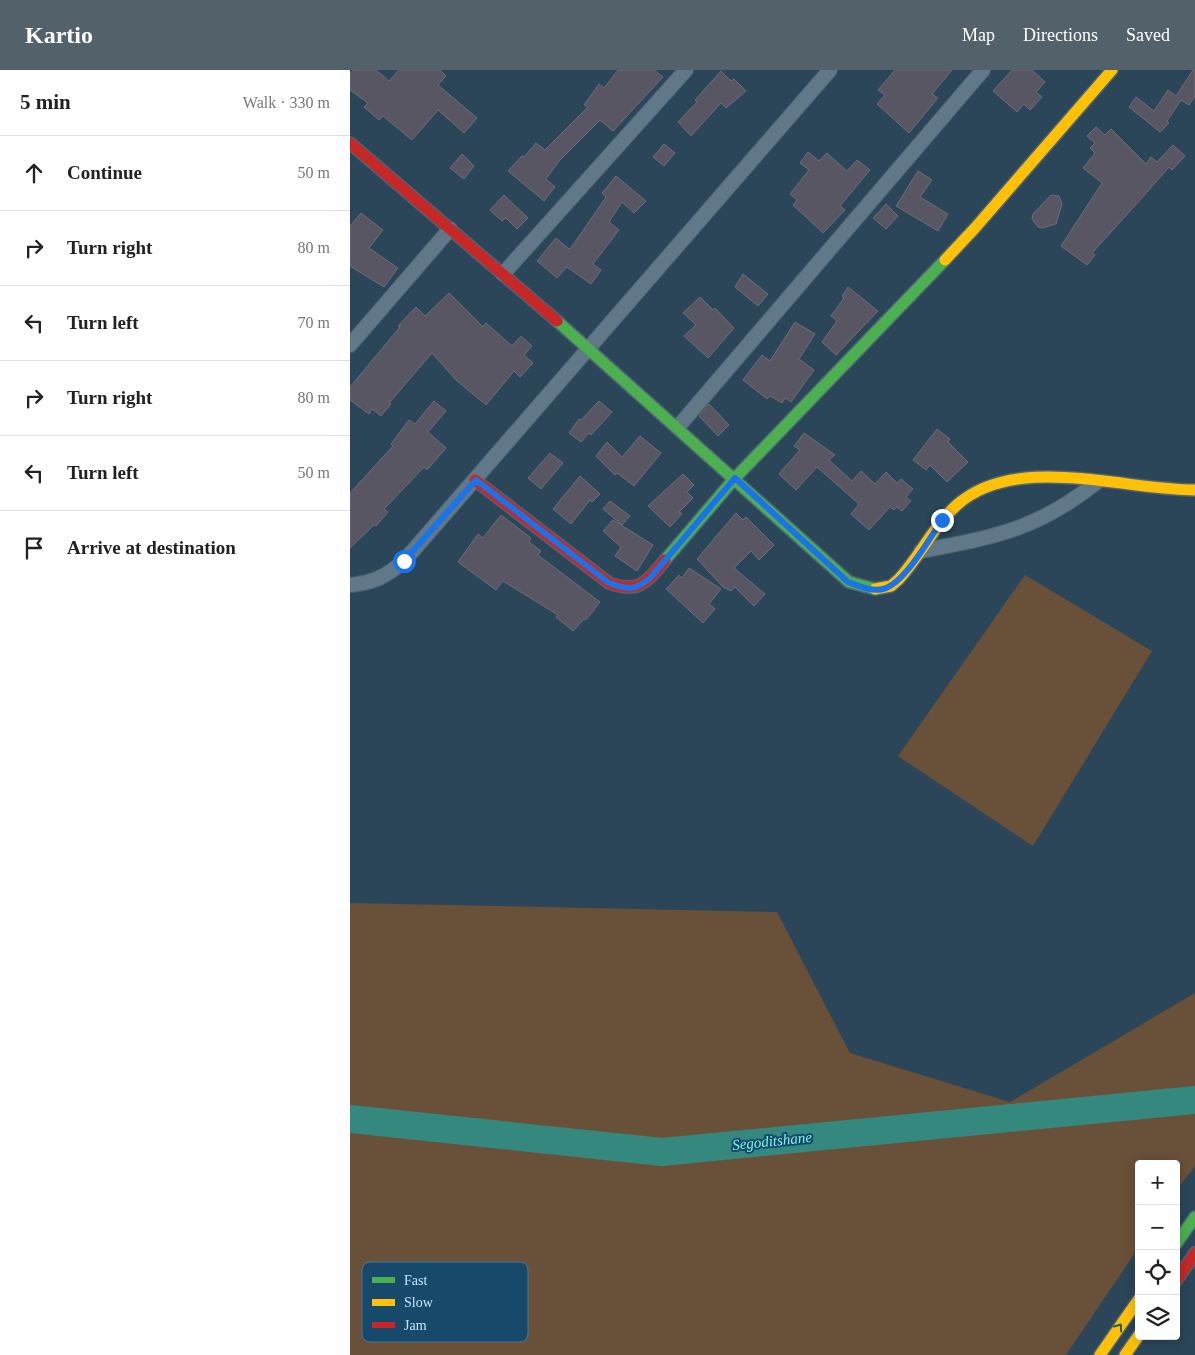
<!DOCTYPE html>
<html lang="en">
<head>
<meta charset="utf-8">
<style>
  body { margin:0; font-family:"Times New Roman",serif; background:#f6f6f6; color:#222 }
  .controls { position:absolute; right:15px; bottom:15px; display:grid; overflow:hidden; border-radius:5px; box-shadow:0 2px 12px #0003 }
  .controls button { width:45px; height:45px; display:grid; place-items:center; padding:0; border:0; border-bottom:1px solid #e0e0e0; background:#fff; color:#222; font:25px sans-serif }
  .stop { position:absolute; width:15px; height:15px; margin:-11px; border:4px solid #1a73e8; border-radius:50%; background:#fff }
  .stop.end { background:#1a73e8; border-color:#fff; box-shadow:0 1px 5px #0008 }
  .list { margin:0; padding:0; list-style:none }
  h2 { display:flex; justify-content:space-between; align-items:center; height:65px; margin:0; padding:0 20px; font-size:21px }
  h2 small { font-size:16px; font-weight:400; color:#767676 }
  .list li { display:grid; grid-template-columns:32px 1fr auto; gap:15px; align-items:center; box-sizing:border-box; height:75px; padding:0 20px; border-top:1px solid #e0e0e0 }
  .list b { display:block; font-size:19px; white-space:nowrap }
  .list em { font-size:16px; font-style:normal; color:#767676 }
  .icon { flex:none; width:28px; height:28px; fill:none; stroke:currentColor; stroke-width:2; stroke-linecap:round; stroke-linejoin:round }
  .map { position:relative; flex:none; width:845px; height:1285px; overflow:hidden }
  header { display:flex; align-items:center; gap:30px; box-sizing:border-box; height:70px; padding:0 25px; background:#53616b; color:#fff }
  header strong { font-size:24px }
  nav { display:flex; gap:28px; margin-inline-start:auto; font-size:18px }
  main { display:flex }
  aside { flex:1; background:#fff }
  .map>svg:first-child { display:block }
  .green { fill:#695039 }
  .lines { fill:none; stroke-linecap:round; stroke-linejoin:round }
  .river { stroke:#35887e; stroke-width:28 }
  .building { fill:#575662; stroke:#6e6c78 }
  .street-casing { stroke:#4d6475; stroke-width:16 }
  .fast-casing { stroke:#4d6475; stroke-width:14 }
  .slow-casing { stroke:#4d6475; stroke-width:14 }
  .jam-casing { stroke:#4d6475; stroke-width:14 }
  .street { stroke:#617889; stroke-width:14 }
  .fast { stroke:#4caf50; stroke-width:11 }
  .slow { stroke:#ffc107; stroke-width:11 }
  .jam { stroke:#c62828; stroke-width:11 }
  .oneway { stroke:#225d66 }
  .route { stroke:#1a73e8; stroke-width:6 }
  .labels { text-anchor:middle; dominant-baseline:central; stroke-width:4; stroke-linejoin:round; paint-order:stroke }
  .water-label { font-size:15px; font-style:italic; fill:#79f6e3; stroke:#17496b }
  .key { fill:#17496b; stroke:#4b7897; stroke-width:1 }
  .key-label { font-size:14px; fill:#c5e5ff }
</style>
</head>
<body>
<header>
<strong>Kartio</strong>
<nav><a>Map</a><a>Directions</a><a>Saved</a></nav>
</header>
<main>
<aside>
<h2>5 min<small>Walk · 330 m</small></h2>
<ul class="list">
<li><svg class="icon" aria-label="ahead" viewBox="0 0 24 24"><path d="M12 20V5M6 11l6-6 6 6"/></svg><div><b>Continue</b></div><em>50 m</em></li>
<li><svg class="icon" aria-label="right" viewBox="0 0 24 24"><path d="M7 20v-9h11M14 6l5 5-5 5"/></svg><div><b>Turn right</b></div><em>80 m</em></li>
<li><svg class="icon" aria-label="left" viewBox="0 0 24 24"><path d="M17 20v-9H6M10 6l-5 5 5 5"/></svg><div><b>Turn left</b></div><em>70 m</em></li>
<li><svg class="icon" aria-label="right" viewBox="0 0 24 24"><path d="M7 20v-9h11M14 6l5 5-5 5"/></svg><div><b>Turn right</b></div><em>80 m</em></li>
<li><svg class="icon" aria-label="left" viewBox="0 0 24 24"><path d="M17 20v-9H6M10 6l-5 5 5 5"/></svg><div><b>Turn left</b></div><em>50 m</em></li>
<li><svg class="icon" aria-label="arrive" viewBox="0 0 24 24"><path d="M6 21V4h12l-3 4 3 4H6"/></svg><div><b>Arrive at destination</b></div></li>
</ul>
</aside>
<div class="map">
<svg width="845" height="1285" viewBox="0 0 845 1285">
  <rect width="100%" height="100%" fill="#2a4658"/>
  <path class="green" d="M 675,505 L 802,581 L 683,776 L 548,686 Z
    M 0,833 L 427,842 L 500,983 L 660,1032 L 845,923 L 845,1096 L 826,1121 L 826,1094 L 789,1094 L 789,1177 L 716,1285 L 0,1285 Z"/>
  <g class="lines">
    <path class="river" d="M 0,1049 L 312,1082 L 845,1030"/>
  </g>
  <path class="building" d="M 3,0 L 26,0 L 39,11 L 49,0 L 90,0 L 96,6 L 88,15 L 127,48 L 114,63 L 88,40 L 62,70 L 33,46 L 29,50 L 14,37 L 18,33 L 0,20 L 0,4 Z
    M 268,0 L 304,0 L 313,7 L 263,61 L 250,50 L 209,91 L 196,109 L 205,117 L 194,131 L 158,101 L 172,86 L 174,87 L 186,73 L 195,80 L 238,37 L 234,35 L 249,14 L 254,18 Z
    M 545,0 L 602,0 L 582,24 L 588,28 L 559,63 L 527,34 L 535,25 L 528,20 Z
    M 662,0 L 682,0 L 695,12 L 686,22 L 692,27 L 680,40 L 674,34 L 667,42 L 643,21 Z
    M 843,0 L 845,0 L 845,26 L 839,35 L 831,30 L 817,51 L 819,53 L 810,62 L 779,37 L 786,27 L 804,41 L 818,20 L 826,26 Z
    M 371,1 L 381,11 L 384,9 L 396,21 L 376,38 L 371,33 L 341,66 L 328,52 L 347,32 L 345,30 Z
    M 746,57 L 755,65 L 761,59 L 796,94 L 801,87 L 807,92 L 823,75 L 835,86 L 822,100 L 819,97 L 791,129 L 742,183 L 745,185 L 737,195 L 711,176 L 752,113 L 733,98 L 745,83 L 740,78 L 745,73 L 737,66 Z
    M 314,74 L 325,83 L 314,96 L 303,87 Z
    M 458,82 L 469,91 L 477,83 L 497,101 L 507,90 L 520,100 L 490,136 L 495,140 L 473,163 L 443,135 L 447,130 L 440,124 L 459,100 L 450,93 Z
    M 112,84 L 124,96 L 114,109 L 100,98 Z
    M 568,101 L 582,110 L 570,127 L 598,144 L 588,161 L 546,136 Z
    M 266,106 L 296,131 L 284,143 L 272,132 L 259,152 L 269,160 L 243,194 L 251,200 L 241,214 L 217,197 L 207,208 L 187,191 L 206,168 L 219,179 L 221,178 L 256,127 L 252,123 Z
    M 154,125 L 178,148 L 167,159 L 156,148 L 152,151 L 140,140 Z
    M 701,125 L 709,126 L 712,134 L 706,154 L 692,158 L 688,157 L 682,149 L 683,144 Z
    M 536,134 L 548,146 L 536,159 L 523,148 Z
    M 11,143 L 33,160 L 19,178 L 48,198 L 34,217 L 0,196 L 0,156 Z
    M 393,204 L 418,224 L 408,236 L 385,217 Z
    M 498,217 L 528,241 L 486,285 L 472,272 L 487,251 L 481,246 L 494,228 L 492,226 Z
    M 99,223 L 133,257 L 136,253 L 162,276 L 171,266 L 182,276 L 174,285 L 183,293 L 170,307 L 164,301 L 136,335 L 106,310 L 82,283 L 39,333 L 41,334 L 31,346 L 22,339 L 19,344 L 0,330 L 0,317 L 50,257 L 48,256 L 66,237 L 75,246 Z
    M 350,227 L 363,240 L 365,238 L 384,258 L 358,288 L 334,266 L 346,255 L 333,243 Z
    M 445,252 L 465,264 L 449,289 L 464,300 L 441,332 L 435,328 L 432,333 L 420,326 L 417,329 L 393,310 L 412,285 L 420,291 Z
    M 84,331 L 96,341 L 78,362 L 96,378 L 77,400 L 74,397 L 34,439 L 38,442 L 26,456 L 24,455 L 0,478 L 0,423 L 43,376 L 41,374 L 59,350 L 65,354 Z
    M 249,331 L 262,342 L 241,365 L 239,363 L 231,372 L 219,363 L 229,349 L 231,350 Z
    M 359,334 L 379,355 L 368,366 L 349,346 Z
    M 587,359 L 600,369 L 598,372 L 618,392 L 597,412 L 580,395 L 576,400 L 563,390 Z
    M 454,363 L 485,385 L 479,390 L 502,411 L 511,401 L 525,414 L 536,402 L 547,413 L 551,409 L 563,419 L 556,427 L 561,431 L 552,441 L 547,437 L 544,440 L 540,437 L 519,460 L 501,444 L 509,434 L 467,397 L 446,420 L 429,404 L 450,380 L 444,376 Z
    M 290,366 L 311,383 L 284,416 L 267,403 L 265,405 L 246,386 L 257,372 L 272,387 Z
    M 200,383 L 213,393 L 191,419 L 178,408 Z
    M 333,404 L 344,415 L 337,422 L 343,428 L 329,442 L 332,444 L 320,457 L 298,436 Z
    M 230,406 L 250,424 L 242,432 L 240,430 L 221,454 L 203,439 Z
    M 260,431 L 280,446 L 272,455 L 253,439 Z
    M 386,443 L 393,450 L 396,447 L 424,475 L 409,490 L 401,481 L 384,498 L 415,524 L 404,536 L 385,517 L 381,521 L 373,517 L 347,489 Z
    M 151,445 L 181,468 L 179,472 L 191,481 L 188,485 L 250,532 L 236,550 L 234,549 L 223,561 L 206,547 L 208,545 L 153,511 L 146,520 L 108,492 L 128,464 L 133,468 Z
    M 263,450 L 303,475 L 287,501 L 265,486 L 271,477 L 253,461 Z
    M 339,498 L 371,519 L 359,534 L 365,539 L 353,553 L 316,519 L 329,505 L 332,508 Z"/>
  <g class="lines">
    <g class="street-casing">
      <path id="street" d="M 153,204 L 336,0
        M 0,275 L 100,159
        M 328,357 L 633,0
        M 571,481 C 644,467 687,460 747,412
        M 0,515 C 23,513 37,506 54,491 L 480,0"/>
    </g>
    <g class="fast-casing">
      <path id="fast" d="M 207,251 L 499,512 L 525,519
        M 315,490 L 385,408 L 595,190
        M 826,1174 L 845,1147"/>
    </g>
    <g class="slow-casing">
      <path id="slow" d="M 595,190 L 625,158 L 762,0
        M 525,519 L 541,516 L 549,509 C 571,485 584,455 608,434 C 667,383 773,420 845,420
        M 750,1285 L 789,1229
        M 775,1285 L 789,1265"/>
    </g>
    <g class="jam-casing">
      <path id="jam" d="M 0,73 L 207,251
        M 125,410 L 259,513 C 289,524 297,512 315,490
        M 826,1211 L 845,1183"/>
    </g>
    <use href="#street" class="street"/>
    <use href="#fast" class="fast"/>
    <use href="#slow" class="slow"/>
    <use href="#jam" class="jam"/>
  </g>
  <defs><path id="oneway-chevron" d="M-2-3.5L2.5 0L-2 3.5" fill="none" stroke-width="1.6" stroke-linecap="round" stroke-linejoin="round" transform="scale(1.25)"/></defs>
  <use class="oneway" href="#oneway-chevron" transform="translate(769 1257) rotate(-55)"/>
  <g class="lines">
    <path class="route" d="M 54,491 L 126,410 L 259,513 C 279,520 284,521 300,508 L 385,408 L 498,512 C 509,516 522,522 533,519 C 554,514 580,468 592,450"/>
  </g>
  <g class="labels">
    <g class="water-label">
      <text transform="translate(422 1071) rotate(-6)">Segoditshane</text>
    </g>
  </g>
  <rect x="12" y="1192" width="166" height="80" rx="8" class="key"/>
  <rect x="22" y="1207" width="23" height="6" fill="#4caf50"/>
  <rect x="22" y="1229" width="23" height="7" fill="#ffc107"/>
  <rect x="22" y="1252" width="23" height="6" fill="#c62828"/>
  <g class="key-label">
    <text x="54" y="1215">Fast</text>
    <text x="54" y="1237">Slow</text>
    <text x="54" y="1260">Jam</text>
  </g>
</svg>
<div class="controls">
<button>+</button>
<button>−</button>
<button><svg class="icon" aria-label="locate" viewBox="0 0 24 24"><circle cx="12" cy="12" r="6"/><path d="M12 2v4M12 18v4M2 12h4M18 12h4"/></svg></button>
<button><svg class="icon" aria-label="layers" viewBox="0 0 24 24"><path d="M12 4l9 5-9 5-9-5zM3 14l9 5 9-5"/></svg></button>
</div>
<div class="stop" style="left:54px;top:491px"></div>
<div class="stop end" style="left:592px;top:450px"></div>
</div>
</main>
</body>
</html>
